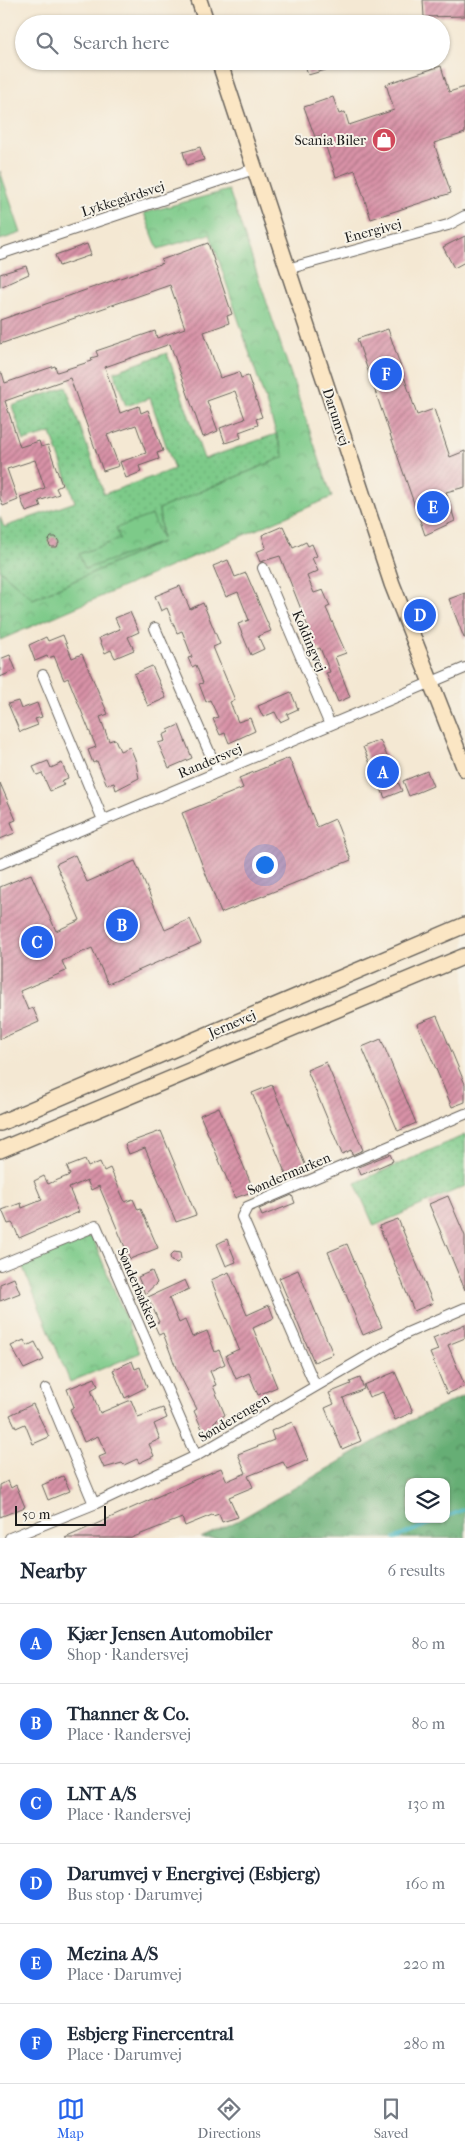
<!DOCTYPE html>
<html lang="en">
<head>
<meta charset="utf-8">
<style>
  body { margin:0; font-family:"IM FELL French Canon",serif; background:#f2f2f3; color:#1f2937 }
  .controls { position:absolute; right:15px; bottom:15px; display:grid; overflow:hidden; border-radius:10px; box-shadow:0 1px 4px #0004 }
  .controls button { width:45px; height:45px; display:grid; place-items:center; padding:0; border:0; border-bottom:1px solid #e0e1e3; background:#fff; color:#1f2937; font:25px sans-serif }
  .scale { position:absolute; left:15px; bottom:12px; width:91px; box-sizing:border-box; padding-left:5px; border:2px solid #1c1c1c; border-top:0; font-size:14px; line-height:18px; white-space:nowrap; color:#1c1c1c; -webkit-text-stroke:4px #f7f3e8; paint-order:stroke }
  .you { position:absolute; left:264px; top:864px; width:18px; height:18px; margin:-12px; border:4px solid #fff; border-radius:50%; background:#1a73e8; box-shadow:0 0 0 8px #1a73e833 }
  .badge { display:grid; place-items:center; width:32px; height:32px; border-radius:50%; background:#2563eb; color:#fff; font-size:16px; font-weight:700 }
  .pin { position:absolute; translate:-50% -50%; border:2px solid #fff; box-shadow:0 1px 5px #0006 }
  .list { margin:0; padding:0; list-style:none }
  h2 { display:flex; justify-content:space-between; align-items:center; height:65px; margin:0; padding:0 20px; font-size:21px }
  h2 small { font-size:16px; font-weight:400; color:#747a83 }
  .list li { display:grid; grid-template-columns:32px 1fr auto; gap:15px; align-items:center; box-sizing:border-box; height:80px; padding:0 20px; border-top:1px solid #e0e1e3 }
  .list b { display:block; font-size:19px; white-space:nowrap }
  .list p { margin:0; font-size:16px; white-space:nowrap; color:#747a83 }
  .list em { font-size:16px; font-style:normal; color:#747a83 }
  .icon { flex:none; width:28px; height:28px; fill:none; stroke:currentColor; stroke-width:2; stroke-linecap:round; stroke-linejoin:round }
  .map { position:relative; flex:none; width:465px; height:1538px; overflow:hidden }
  .search { position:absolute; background:#fff; box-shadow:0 1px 4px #0004; left:15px; right:15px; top:15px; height:55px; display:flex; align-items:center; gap:12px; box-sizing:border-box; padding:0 18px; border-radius:28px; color:#747a83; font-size:19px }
  .sheet { height:545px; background:#fff }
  nav { display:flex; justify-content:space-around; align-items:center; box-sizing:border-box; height:70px; border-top:1px solid #e0e1e3; background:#fff; font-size:14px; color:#747a83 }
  nav a { display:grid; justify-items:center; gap:2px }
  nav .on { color:#2563eb }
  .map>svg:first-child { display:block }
  .grass { fill:url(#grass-dots); stroke:#4c7352 }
  .forest { fill:url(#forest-crowns); stroke:#416548; fill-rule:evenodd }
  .park { fill:url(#park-crowns); stroke:#4c7352 }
  .garden { fill:#7dca89; stroke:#4c7352 }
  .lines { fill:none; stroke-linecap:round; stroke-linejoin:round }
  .stream { stroke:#46b5bf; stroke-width:4 }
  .building { fill:url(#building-hatch) }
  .street-casing { stroke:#68635c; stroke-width:12 }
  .secondary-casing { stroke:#68635c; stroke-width:18 }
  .street { stroke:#fff; stroke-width:10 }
  .secondary { stroke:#fbe6c4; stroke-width:15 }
  .labels { text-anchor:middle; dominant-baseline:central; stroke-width:4; stroke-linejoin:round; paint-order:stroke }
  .poi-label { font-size:14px; fill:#1c1c1c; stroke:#f7f3e8; text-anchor:end }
  .street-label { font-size:14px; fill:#1c1c1c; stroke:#f7f3e8 }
</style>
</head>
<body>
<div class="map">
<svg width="465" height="1538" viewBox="0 0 465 1538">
  <defs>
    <pattern id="grass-dots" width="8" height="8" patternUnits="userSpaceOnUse" patternTransform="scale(1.25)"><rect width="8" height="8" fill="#7dca89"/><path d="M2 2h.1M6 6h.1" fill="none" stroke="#6bad76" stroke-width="1.8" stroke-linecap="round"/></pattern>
    <pattern id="forest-crowns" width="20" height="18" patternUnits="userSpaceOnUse" patternTransform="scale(1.25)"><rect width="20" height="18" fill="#66ae75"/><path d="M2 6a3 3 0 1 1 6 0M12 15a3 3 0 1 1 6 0" fill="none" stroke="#538d5f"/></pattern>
    <pattern id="park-crowns" width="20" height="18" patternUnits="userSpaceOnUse" patternTransform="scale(1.25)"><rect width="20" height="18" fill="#7dca89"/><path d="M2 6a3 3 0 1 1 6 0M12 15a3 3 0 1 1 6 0" fill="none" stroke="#6bad76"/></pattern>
    <pattern id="building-hatch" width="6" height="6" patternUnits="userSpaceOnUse" patternTransform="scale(1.25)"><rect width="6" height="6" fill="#d892a7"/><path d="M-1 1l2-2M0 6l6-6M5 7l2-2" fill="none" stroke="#ae7687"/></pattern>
  </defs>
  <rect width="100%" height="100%" fill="#f7f3e8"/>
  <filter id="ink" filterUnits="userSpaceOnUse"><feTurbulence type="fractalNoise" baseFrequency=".02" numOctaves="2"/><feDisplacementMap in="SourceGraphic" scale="10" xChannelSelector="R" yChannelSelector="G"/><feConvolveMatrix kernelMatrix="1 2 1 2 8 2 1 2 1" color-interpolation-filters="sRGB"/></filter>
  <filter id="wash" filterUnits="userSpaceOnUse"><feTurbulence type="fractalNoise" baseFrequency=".0096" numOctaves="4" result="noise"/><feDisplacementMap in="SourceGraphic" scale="20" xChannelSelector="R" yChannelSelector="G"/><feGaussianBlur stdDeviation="1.12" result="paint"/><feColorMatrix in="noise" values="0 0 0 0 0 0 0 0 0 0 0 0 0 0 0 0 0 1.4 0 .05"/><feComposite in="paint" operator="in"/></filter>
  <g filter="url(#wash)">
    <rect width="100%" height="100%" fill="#f4e8d3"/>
    <path class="grass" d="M 167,353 L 204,459 L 276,434 L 284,457 L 159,509 L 162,542 L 33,599 L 0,570 L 0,517 L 4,527 L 75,502 L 51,433 L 24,441 L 12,406 L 66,387 L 104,494 L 174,469 L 150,398 L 126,406 L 114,372 Z
      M 465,1135 L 465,1186 L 374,1226 L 355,1183 Z"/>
    <path class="forest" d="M 465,1395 L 465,1538 L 201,1538 L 239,1520 L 408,1422 ZM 409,1482 L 446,1482 L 446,1519 L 409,1519 Z"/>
    <path class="park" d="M 229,190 L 332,497 L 0,640 L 0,570 L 33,599 L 162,542 L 85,569 L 79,554 L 120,539 L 116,528 L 152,515 L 162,539 L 159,509 L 284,457 L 210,234 L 158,249 L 144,213 Z
      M 92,1236 L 140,1353 L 70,1382 L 22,1265 Z"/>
    <path class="garden" d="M 0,171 L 21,233 L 0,240 Z"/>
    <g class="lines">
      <path class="stream" d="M 446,1517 L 465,1509
        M 395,1538 L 441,1519"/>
    </g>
    <g id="blocks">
      <path class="building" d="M 423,0 L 465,0 L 465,16 L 424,17 Z
        M 304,61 L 347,61 L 347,64 L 308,75 Z
        M 441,66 L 449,92 L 465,87 L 465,133 L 434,143 L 451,193 L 371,219 L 355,170 L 336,177 L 322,135 L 315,137 L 304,107 L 333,97 L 339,114 L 345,112 L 349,125 L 394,110 L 386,84 Z
        M 200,147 L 204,160 L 187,165 L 183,152 Z
        M 465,236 L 465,262 L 454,268 L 443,247 Z
        M 208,243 L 232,314 L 227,316 L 229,323 L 204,332 L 220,378 L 239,372 L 241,378 L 248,376 L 262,417 L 256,419 L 258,425 L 239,432 L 241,438 L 225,443 L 220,428 L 245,419 L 235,391 L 207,401 L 218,431 L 203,437 L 170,344 L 105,367 L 120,413 L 139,406 L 141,413 L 148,410 L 163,451 L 157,453 L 159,459 L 139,466 L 141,472 L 126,478 L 120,462 L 146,453 L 136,425 L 107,435 L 119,466 L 103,471 L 70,378 L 5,401 L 20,447 L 39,441 L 41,447 L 48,445 L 62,485 L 56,488 L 59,494 L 39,501 L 41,507 L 26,512 L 20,497 L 45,488 L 35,460 L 7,469 L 18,500 L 3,506 L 0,498 L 0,373 L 2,373 L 5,383 L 55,366 L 57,372 L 92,361 L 91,358 L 98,356 L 96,351 L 155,331 L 157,338 L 185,328 L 170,285 L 0,344 L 0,320 L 163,263 L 161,260 Z
        M 87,244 L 91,255 L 59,266 L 55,255 Z
        M 26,266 L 29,274 L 0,287 L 0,274 Z
        M 388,329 L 417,415 L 434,409 L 450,457 L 465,451 L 465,487 L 446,492 L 455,521 L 425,535 L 357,339 Z
        M 283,526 L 293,548 L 306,542 L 308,546 L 312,544 L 317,556 L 312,558 L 318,571 L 307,576 L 314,593 L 323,590 L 330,606 L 326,608 L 346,653 L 335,657 L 350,697 L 338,702 L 326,673 L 330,672 L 320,648 L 315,650 L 310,638 L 312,637 L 280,556 L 260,562 L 256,552 L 266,548 L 262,535 Z
        M 51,537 L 56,537 L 59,542 L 57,547 L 51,547 L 48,542 Z
        M 228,560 L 235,577 L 246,573 L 271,631 L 258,636 L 264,649 L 251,655 L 238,624 L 249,620 L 238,592 L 226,597 L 213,566 Z
        M 180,586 L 190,609 L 203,603 L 220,644 L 213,647 L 235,700 L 230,702 L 238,722 L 250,718 L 255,731 L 229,743 L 225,733 L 220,735 L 213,719 L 218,717 L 210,700 L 206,702 L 199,684 L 203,683 L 196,665 L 192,667 L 188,658 L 192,657 L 182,631 L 177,633 L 167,608 L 161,611 L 155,596 Z
        M 465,593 L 465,638 L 464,638 L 449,599 Z
        M 130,612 L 139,632 L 128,637 L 134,650 L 115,658 L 111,650 L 105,653 L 99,638 L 120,629 L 115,618 Z
        M 63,635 L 72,658 L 82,654 L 108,714 L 100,717 L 109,741 L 115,739 L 120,751 L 130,747 L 135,759 L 139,778 L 116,790 L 114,783 L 107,785 L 97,761 L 93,763 L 88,750 L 96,747 L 68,678 L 64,680 L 54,656 L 48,658 L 47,656 L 35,661 L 29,645 L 46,637 L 48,641 Z
        M 10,655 L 16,670 L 0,677 L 0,659 Z
        M 152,666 L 166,698 L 148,706 L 134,674 Z
        M 291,692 L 298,709 L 287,714 L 289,718 L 280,722 L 275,712 L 263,717 L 258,706 Z
        M 18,701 L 21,709 L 37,703 L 42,717 L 35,719 L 38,725 L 20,732 L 8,704 Z
        M 179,725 L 192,758 L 169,768 L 158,743 L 165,741 L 163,735 L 169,732 L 168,730 Z
        M 380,740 L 402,791 L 385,798 L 363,747 Z
        M 289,758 L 317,827 L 335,819 L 351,860 L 221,913 L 182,813 L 243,788 L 239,778 Z
        M 48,761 L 51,768 L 62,763 L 68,778 L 61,781 L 64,785 L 50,791 L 42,773 L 37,775 L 33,767 Z
        M 427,771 L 433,786 L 409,796 L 403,781 Z
        M 0,783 L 16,820 L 11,822 L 15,833 L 0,839 Z
        M 75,855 L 87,882 L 135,861 L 165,930 L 190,919 L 201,943 L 108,984 L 92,948 L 62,961 L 66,971 L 20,991 L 28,1010 L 33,1008 L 39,1022 L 0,1039 L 0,887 L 31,874 L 56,931 L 80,920 L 56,864 Z
        M 437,1016 L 465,1084 L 465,1102 L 452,1107 L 417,1024 Z
        M 381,1039 L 416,1123 L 398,1131 L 362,1047 Z
        M 326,1062 L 363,1150 L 352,1155 L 351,1150 L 342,1154 L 307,1070 Z
        M 272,1085 L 307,1169 L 287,1177 L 252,1093 Z
        M 219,1107 L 254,1191 L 235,1198 L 200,1115 Z
        M 161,1131 L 196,1215 L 176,1222 L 145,1148 L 129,1154 L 125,1144 Z
        M 390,1154 L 393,1161 L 361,1175 L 358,1167 Z
        M 85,1160 L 88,1167 L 100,1162 L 104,1171 L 110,1168 L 125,1202 L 133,1199 L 138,1210 L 141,1209 L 158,1248 L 130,1259 L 99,1186 L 91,1190 L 87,1180 L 69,1188 L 79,1212 L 19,1238 L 14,1226 L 12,1223 L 8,1224 L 2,1210 L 21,1203 L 22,1208 L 42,1200 L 34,1181 L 44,1176 L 48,1184 L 70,1175 L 67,1167 Z
        M 292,1195 L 295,1203 L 262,1216 L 259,1209 Z
        M 448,1196 L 465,1236 L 465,1290 L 429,1204 Z
        M 398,1219 L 433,1303 L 414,1311 L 379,1226 Z
        M 227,1239 L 236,1262 L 226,1266 L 217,1244 Z
        M 347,1244 L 382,1327 L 363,1335 L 328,1252 Z
        M 174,1252 L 180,1253 L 181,1259 L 177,1263 L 171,1261 L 170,1256 Z
        M 298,1270 L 333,1354 L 314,1362 L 279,1278 Z
        M 152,1271 L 157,1283 L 145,1294 L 138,1277 Z
        M 229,1272 L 247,1315 L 269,1305 L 274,1318 L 253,1328 L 277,1387 L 258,1395 L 249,1373 L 236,1379 L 226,1355 L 239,1349 L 211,1280 Z
        M 14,1278 L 20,1293 L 0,1301 L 0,1284 Z
        M 185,1280 L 189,1289 L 169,1298 L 179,1323 L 185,1320 L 192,1337 L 207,1331 L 215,1352 L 219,1350 L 225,1364 L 210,1371 L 216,1385 L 213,1386 L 225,1415 L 214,1422 L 215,1426 L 203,1431 L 194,1411 L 197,1409 L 176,1368 L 163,1333 L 159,1335 L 154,1324 L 159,1322 L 148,1297 Z
        M 465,1324 L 465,1338 L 448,1345 L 465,1386 L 447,1394 L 430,1353 L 438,1350 L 433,1338 Z
        M 24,1340 L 27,1346 L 35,1342 L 44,1360 L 24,1369 L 11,1346 Z
        M 132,1361 L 135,1369 L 140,1367 L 147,1387 L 125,1398 L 113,1370 Z
        M 395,1372 L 413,1412 L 395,1420 L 383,1392 L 369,1397 L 364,1385 Z
        M 95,1378 L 98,1386 L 91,1390 L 100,1413 L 131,1400 L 138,1417 L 163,1408 L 167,1418 L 154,1424 L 160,1439 L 149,1444 L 154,1456 L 139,1463 L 137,1459 L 124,1465 L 122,1463 L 104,1468 L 99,1457 L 106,1454 L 98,1436 L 84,1442 L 70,1409 L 74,1407 L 67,1389 Z
        M 360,1378 L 364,1389 L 343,1398 L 361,1441 L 342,1449 L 325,1408 L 334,1404 L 329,1393 L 351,1384 L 350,1382 Z
        M 33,1404 L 49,1437 L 33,1444 L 25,1424 L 16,1428 L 10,1415 Z
        M 292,1422 L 308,1460 L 287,1469 L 283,1462 L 248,1476 L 253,1487 L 229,1497 L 238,1517 L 222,1522 L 219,1514 L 213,1516 L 212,1515 L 185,1526 L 182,1518 L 131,1538 L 65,1538 L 221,1468 L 227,1481 L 246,1473 L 238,1454 L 274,1440 L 271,1431 Z
        M 63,1476 L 70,1491 L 48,1500 L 42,1485 Z
        M 8,1481 L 11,1488 L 16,1485 L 25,1507 L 0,1517 L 0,1485 Z"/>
    </g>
  </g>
  <g filter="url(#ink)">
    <use href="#blocks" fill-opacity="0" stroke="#68635c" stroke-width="1"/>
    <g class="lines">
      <g class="street-casing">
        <path id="street" d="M 0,254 L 254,169
          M 287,269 L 448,225 L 465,216
          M 263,568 L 330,725
          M 155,628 L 218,772
          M 43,675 L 103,820
          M 0,864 L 465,668
          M 0,1265 L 96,1226 L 196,1456
          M 315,1385 L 242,1217 L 247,1207 L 465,1114
          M 46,1389 L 94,1504
          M 10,1538 L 94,1504 L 196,1456 L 407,1333 L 465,1308"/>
      </g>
      <g class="secondary-casing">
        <path id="secondary" d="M 199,0 L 207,24
          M 219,61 L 392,584 L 465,769
          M 0,1123 L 465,925
          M 0,1150 L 465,956"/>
      </g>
      <use href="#street" class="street"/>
      <use href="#secondary" class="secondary"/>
    </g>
  </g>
  <defs>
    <g id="shop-disc" transform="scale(1.25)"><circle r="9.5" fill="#d1495b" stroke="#f7f3e8"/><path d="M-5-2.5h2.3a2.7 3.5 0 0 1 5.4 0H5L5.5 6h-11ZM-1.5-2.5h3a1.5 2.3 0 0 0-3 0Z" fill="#fff"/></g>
  </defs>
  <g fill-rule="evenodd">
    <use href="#shop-disc" x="384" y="140"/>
  </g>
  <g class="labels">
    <g class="poi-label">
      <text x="366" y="140">Scania Biler</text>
    </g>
    <g class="street-label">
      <text transform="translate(123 199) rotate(-18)">Lykkegårdsvej</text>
      <text transform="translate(373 231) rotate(-15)">Energivej</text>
      <text transform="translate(336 417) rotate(72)">Darumvej</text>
      <text transform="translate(309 641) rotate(67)">Koldingvej</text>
      <text transform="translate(210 761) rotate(-23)">Randersvej</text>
      <text transform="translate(232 1024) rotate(-23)">Jernevej</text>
      <text transform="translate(289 1174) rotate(-23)">Søndermarken</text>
      <text transform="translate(138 1288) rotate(67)">Sønderbakken</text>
      <text transform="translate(234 1418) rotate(-31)">Sønderengen</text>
    </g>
  </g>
</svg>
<div class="controls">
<button><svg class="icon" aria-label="layers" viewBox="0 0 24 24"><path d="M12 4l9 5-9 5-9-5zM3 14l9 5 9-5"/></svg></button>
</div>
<div class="scale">50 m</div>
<div class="you"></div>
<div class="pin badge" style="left:383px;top:772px">A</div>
<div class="pin badge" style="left:122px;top:925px">B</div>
<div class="pin badge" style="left:37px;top:942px">C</div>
<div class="pin badge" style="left:420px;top:615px">D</div>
<div class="pin badge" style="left:433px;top:507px">E</div>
<div class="pin badge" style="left:386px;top:374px">F</div>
<div class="search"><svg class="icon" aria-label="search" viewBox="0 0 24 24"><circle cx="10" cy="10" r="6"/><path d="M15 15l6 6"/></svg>Search here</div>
</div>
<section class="sheet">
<h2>Nearby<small>6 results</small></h2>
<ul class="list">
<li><span class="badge">A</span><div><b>Kjær Jensen Automobiler</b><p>Shop · Randersvej</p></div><em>80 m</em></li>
<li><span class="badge">B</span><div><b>Thanner &amp; Co.</b><p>Place · Randersvej</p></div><em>80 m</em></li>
<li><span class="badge">C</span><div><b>LNT A/S</b><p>Place · Randersvej</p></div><em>130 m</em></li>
<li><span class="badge">D</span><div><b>Darumvej v Energivej (Esbjerg)</b><p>Bus stop · Darumvej</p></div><em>160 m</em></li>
<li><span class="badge">E</span><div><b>Mezina A/S</b><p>Place · Darumvej</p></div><em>220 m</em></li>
<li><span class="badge">F</span><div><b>Esbjerg Finercentral</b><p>Place · Darumvej</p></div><em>280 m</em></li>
</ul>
</section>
<nav>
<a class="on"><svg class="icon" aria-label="map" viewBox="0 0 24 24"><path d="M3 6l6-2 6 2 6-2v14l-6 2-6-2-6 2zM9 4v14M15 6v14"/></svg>Map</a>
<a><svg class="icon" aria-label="directions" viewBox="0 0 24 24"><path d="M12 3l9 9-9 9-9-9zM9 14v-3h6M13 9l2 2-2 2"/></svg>Directions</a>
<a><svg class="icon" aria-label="saved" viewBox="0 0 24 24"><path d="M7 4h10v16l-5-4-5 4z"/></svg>Saved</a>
</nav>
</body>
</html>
